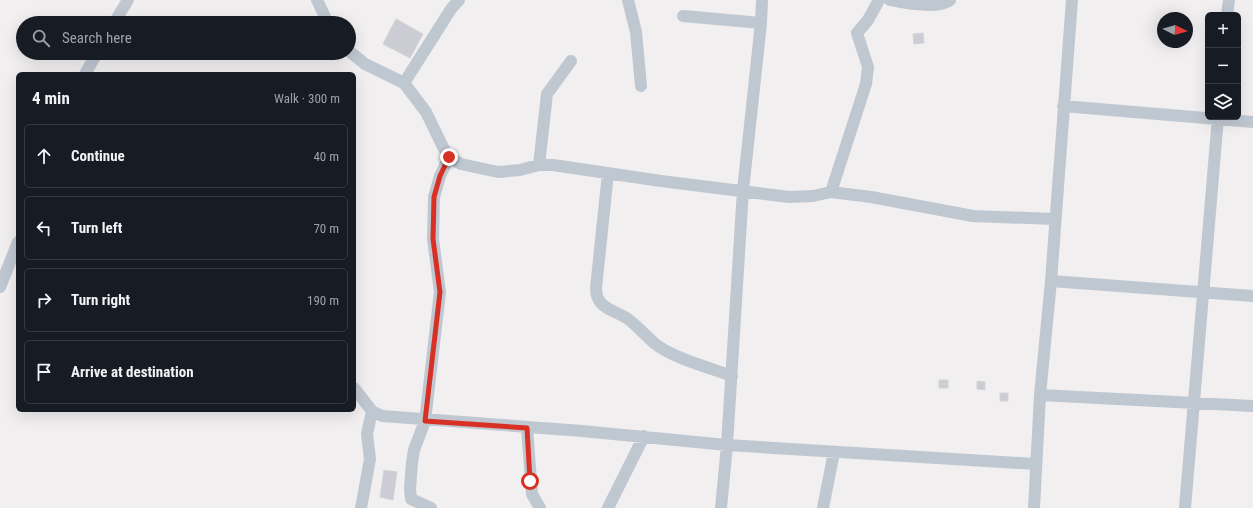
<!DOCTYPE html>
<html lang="en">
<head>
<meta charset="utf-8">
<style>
  body { margin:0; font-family:"Roboto Condensed",sans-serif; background:#242831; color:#f1f3f6 }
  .controls { position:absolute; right:12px; top:12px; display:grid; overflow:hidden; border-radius:6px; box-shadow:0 4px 16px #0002 }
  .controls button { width:36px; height:36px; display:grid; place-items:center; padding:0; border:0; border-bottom:1px solid #363941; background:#171b24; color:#f1f3f6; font:20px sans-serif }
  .compass { position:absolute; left:1157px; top:12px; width:36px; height:36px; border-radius:50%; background:#171b24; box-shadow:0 4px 16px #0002; rotate:95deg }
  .stop { position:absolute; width:12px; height:12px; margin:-9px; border:3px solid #d93025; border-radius:50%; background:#fff }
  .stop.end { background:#d93025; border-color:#fff; box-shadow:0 1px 4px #0008 }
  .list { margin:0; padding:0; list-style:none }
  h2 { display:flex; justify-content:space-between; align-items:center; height:52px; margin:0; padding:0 16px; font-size:17px }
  h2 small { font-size:13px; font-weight:400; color:#9ea1a6 }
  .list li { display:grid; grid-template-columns:26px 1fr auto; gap:12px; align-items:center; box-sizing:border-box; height:64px; margin:0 8px 8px; padding:0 8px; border:1px solid #363941; border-radius:6px }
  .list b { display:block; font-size:15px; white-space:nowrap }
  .list em { font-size:13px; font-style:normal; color:#9ea1a6 }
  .icon { flex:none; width:22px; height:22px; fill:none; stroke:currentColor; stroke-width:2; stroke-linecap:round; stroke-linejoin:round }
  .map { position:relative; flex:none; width:1253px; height:508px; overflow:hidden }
  .search { position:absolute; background:#171b24; box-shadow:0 4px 16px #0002; left:16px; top:16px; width:340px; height:44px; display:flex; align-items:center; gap:10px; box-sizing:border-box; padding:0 14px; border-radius:22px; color:#9ea1a6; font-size:15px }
  .panel { position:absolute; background:#171b24; box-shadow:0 4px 16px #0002; left:16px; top:72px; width:340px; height:340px; border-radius:6px }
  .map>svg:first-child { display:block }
  .building { fill:#cccdd4; stroke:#d3d4da }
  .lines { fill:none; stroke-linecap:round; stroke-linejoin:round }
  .minor { stroke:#bfc7d1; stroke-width:12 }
  .route { stroke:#d93025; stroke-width:5 }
</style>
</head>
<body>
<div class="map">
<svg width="1253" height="508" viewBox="0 0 1253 508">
  <rect width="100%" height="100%" fill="#f1efef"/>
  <path class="building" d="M 396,19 L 423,34 L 410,58 L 383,44 Z
    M 923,33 L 924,43 L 914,44 L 913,34 Z
    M 939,380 L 948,380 L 948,388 L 939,388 Z
    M 977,381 L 985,382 L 985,390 L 977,389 Z
    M 1000,393 L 1008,393 L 1008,401 L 1000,401 Z
    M 384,470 L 397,472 L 393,500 L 380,497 Z"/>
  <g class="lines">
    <path class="minor" d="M 317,0 L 328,23
      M 628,0 L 636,32 L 641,86
      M 890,0 C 904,3 939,10 950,0
      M 1227,15 L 1229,0
      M 683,16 L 761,23
      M 114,23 L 128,0
      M 349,51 L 365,64 L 404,83 L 426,112 L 443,147 L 449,157 L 461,164 L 498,172 L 520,170 L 539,165 L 553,165 L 661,181 L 789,197 L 813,196 L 831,192 L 871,197 L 973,216 L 1055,219
      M 85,74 L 97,53
      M 404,83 L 451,9 L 459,0
      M 1063,106 L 1253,122
      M 539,165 L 547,94 L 571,61
      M 608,173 L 596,288 C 596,309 613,309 628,319 C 639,327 647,338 658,346 C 679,360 708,367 732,376
      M 831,192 L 866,84 L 868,67 L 857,33 L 868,20 L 879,0
      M 1051,281 L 1253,296
      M 0,287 L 18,242
      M 354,388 L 372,411 L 382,416 L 582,431 L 727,445 L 1036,464
      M 1040,395 L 1253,406
      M 527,428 L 532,494 L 540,508
      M 361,508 L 370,459 L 367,434 L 372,411
      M 431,508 L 411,499 L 410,489 L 412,462 L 414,450 L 425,421 L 440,292 L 433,239 L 434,197 L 440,176 L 449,157
      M 608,508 L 644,436
      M 721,508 L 727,445 L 743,190 L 761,23 L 762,0
      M 823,508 L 834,452
      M 1034,508 L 1040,395 L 1051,281 L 1072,0
      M 1185,508 L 1218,117"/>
  </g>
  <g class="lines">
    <path class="route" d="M 449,157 L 440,176 L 434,197 L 433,239 L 440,292 L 425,421 L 527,428 L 530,481"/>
  </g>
</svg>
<div class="controls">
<button>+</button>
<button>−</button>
<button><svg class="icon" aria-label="layers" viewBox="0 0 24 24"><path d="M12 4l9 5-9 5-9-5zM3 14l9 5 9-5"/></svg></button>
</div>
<svg class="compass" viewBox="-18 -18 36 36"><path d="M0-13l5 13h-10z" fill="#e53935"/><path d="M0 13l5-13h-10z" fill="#9ea1a6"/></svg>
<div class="stop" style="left:530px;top:481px"></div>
<div class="stop end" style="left:449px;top:157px"></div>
<div class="search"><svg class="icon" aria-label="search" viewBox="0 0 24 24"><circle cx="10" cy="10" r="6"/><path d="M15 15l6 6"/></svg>Search here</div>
<section class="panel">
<h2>4 min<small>Walk · 300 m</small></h2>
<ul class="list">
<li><svg class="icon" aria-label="ahead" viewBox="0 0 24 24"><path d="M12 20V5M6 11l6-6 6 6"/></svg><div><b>Continue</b></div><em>40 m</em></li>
<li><svg class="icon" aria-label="left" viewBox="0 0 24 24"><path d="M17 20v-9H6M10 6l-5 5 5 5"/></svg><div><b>Turn left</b></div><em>70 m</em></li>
<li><svg class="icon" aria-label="right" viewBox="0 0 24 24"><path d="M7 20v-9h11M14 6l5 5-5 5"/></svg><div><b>Turn right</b></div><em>190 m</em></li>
<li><svg class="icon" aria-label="arrive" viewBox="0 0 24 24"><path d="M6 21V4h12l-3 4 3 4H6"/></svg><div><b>Arrive at destination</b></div></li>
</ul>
</section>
</div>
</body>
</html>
